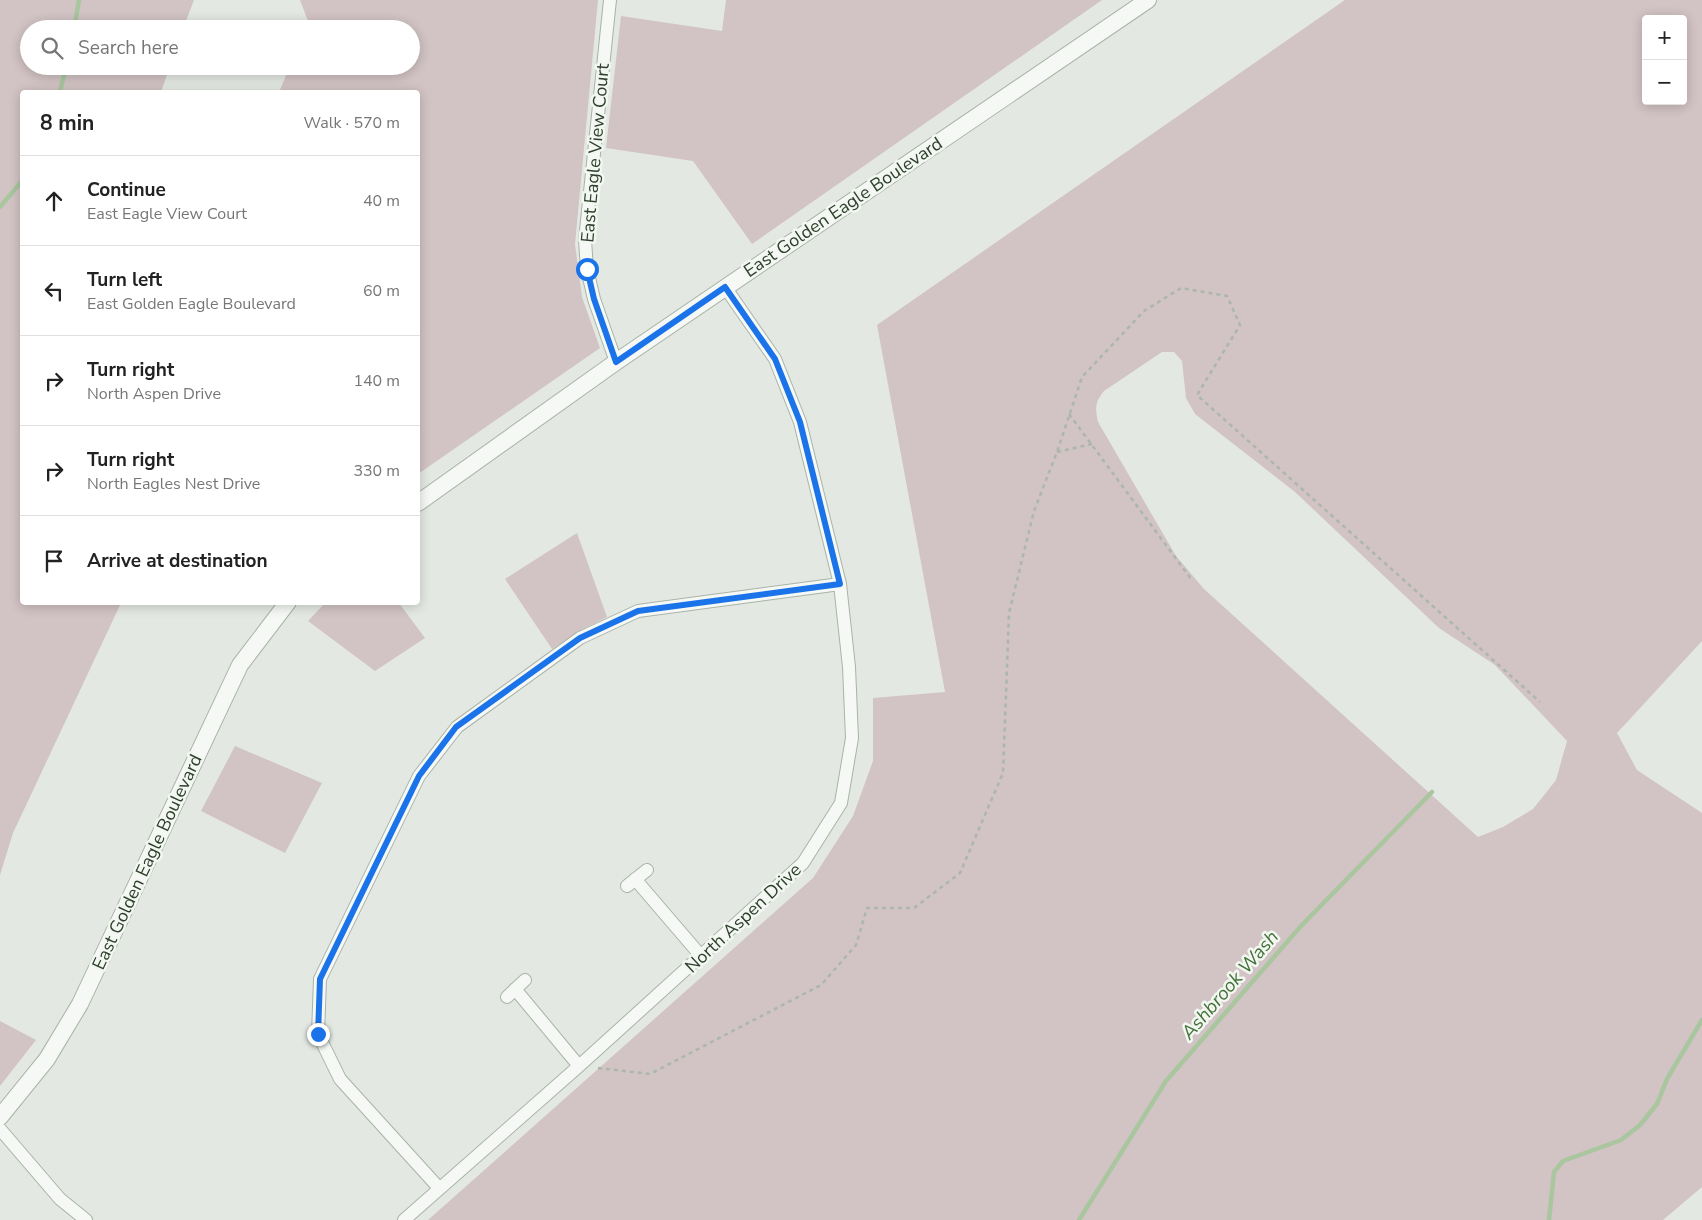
<!DOCTYPE html>
<html lang="en">
<head>
<meta charset="utf-8">
<style>
  body { margin:0; font-family:"Nunito Sans",sans-serif; background:#f2f2f2; color:#222 }
  .controls { position:absolute; right:15px; top:15px; display:grid; overflow:hidden; border-radius:5px; box-shadow:0 2px 12px #0003 }
  .controls button { width:45px; height:45px; display:grid; place-items:center; padding:0; border:0; border-bottom:1px solid #e0e0e0; background:#fff; color:#222; font:25px sans-serif }
  .stop { position:absolute; width:15px; height:15px; margin:-11px; border:4px solid #1a73e8; border-radius:50%; background:#fff }
  .stop.end { background:#1a73e8; border-color:#fff; box-shadow:0 1px 5px #0008 }
  .list { margin:0; padding:0; list-style:none }
  h2 { display:flex; justify-content:space-between; align-items:center; height:65px; margin:0; padding:0 20px; font-size:21px }
  h2 small { font-size:16px; font-weight:400; color:#767676 }
  .list li { display:grid; grid-template-columns:32px 1fr auto; gap:15px; align-items:center; box-sizing:border-box; height:90px; padding:0 20px; border-top:1px solid #e0e0e0 }
  .list b { display:block; font-size:19px; white-space:nowrap }
  .list p { margin:0; font-size:16px; white-space:nowrap; color:#767676 }
  .list em { font-size:16px; font-style:normal; color:#767676 }
  .icon { flex:none; width:28px; height:28px; fill:none; stroke:currentColor; stroke-width:2; stroke-linecap:round; stroke-linejoin:round }
  .map { position:relative; flex:none; width:1702px; height:1220px; overflow:hidden }
  .search { position:absolute; background:#fff; box-shadow:0 2px 12px #0003; left:20px; top:20px; width:400px; height:55px; display:flex; align-items:center; gap:12px; box-sizing:border-box; padding:0 18px; border-radius:28px; color:#767676; font-size:19px }
  .panel { position:absolute; background:#fff; box-shadow:0 2px 12px #0003; left:20px; top:90px; width:400px; height:515px; border-radius:5px }
  .map>svg:first-child { display:block }
  .green { fill:#d2c3c4; fill-rule:evenodd }
  .lines { fill:none; stroke-linecap:round; stroke-linejoin:round }
  .stream { stroke:#a9c69f; stroke-width:4.5 }
  .minor-casing { stroke:#a9b3a7; stroke-width:14 }
  .tertiary-casing { stroke:#a9b3a7; stroke-width:18 }
  .path { stroke:#adb6ac; stroke-width:2.5; stroke-dasharray:4 4; stroke-linecap:butt }
  .minor { stroke:#f5f8f4; stroke-width:12 }
  .tertiary { stroke:#f5f8f4; stroke-width:16 }
  .route { stroke:#1a73e8; stroke-width:6 }
  .labels { text-anchor:middle; dominant-baseline:central; stroke-width:5; stroke-linejoin:round; paint-order:stroke }
  .street-label { font-size:18px; fill:#2e402b; stroke:#f2f7f1 }
  .water-label { font-size:19px; font-style:italic; fill:#447138; stroke:#f2f7f1 }
</style>
</head>
<body>
<div class="map">
<svg width="1702" height="1220" viewBox="0 0 1702 1220">
  <rect width="100%" height="100%" fill="#e3e9e2"/>
  <path class="green" d="M 0,0 L 194,0 L 183,29 L 29,29 L 29,66 L 170,66 L 161,92 L 22,92 L 22,602 L 121,603 L 13,833 L 0,875 Z
    M 300,0 L 598,0 L 575,244 L 582,297 L 600,348 L 418,474 L 418,92 L 279,92 L 290,66 L 411,66 L 411,29 L 305,29 L 308,21 Z
    M 726,0 L 1102,0 L 752,244 L 693,161 L 606,148 L 621,16 L 722,31 Z
    M 1345,0 L 1702,0 L 1702,641 L 1617,733 L 1637,770 L 1702,813 L 1702,1187 L 1663,1220 L 428,1220 L 813,878 L 853,816 L 873,761 L 873,698 L 945,692 L 877,325 ZM 1646,19 L 1683,19 L 1683,101 L 1646,101 ZM 1162,352 L 1174,352 L 1182,361 L 1186,398 L 1195,414 L 1295,492 L 1439,628 L 1495,665 L 1567,741 L 1556,780 L 1533,809 L 1503,827 L 1478,837 L 1204,589 L 1176,556 L 1098,422 C 1095,408 1095,402 1104,391 Z
    M 577,533 L 607,617 L 583,629 L 552,649 L 505,579 Z
    M 325,603 L 399,603 L 425,638 L 375,671 L 308,621 Z
    M 235,746 L 322,783 L 285,853 L 201,811 Z
    M 0,1021 L 36,1040 L 0,1086 Z"/>
  <g class="lines">
    <path class="stream" d="M 74,29 L 79,0
      M 60,92 L 66,66
      M 0,207 L 22,181
      M 1079,1220 L 1166,1081 L 1301,926 L 1432,792
      M 1549,1220 L 1554,1172 L 1563,1161 L 1621,1140 L 1640,1125 L 1657,1104 L 1667,1079 L 1702,1020"/>
    <g class="minor-casing">
      <path id="minor" d="M 610,0 L 585,240 L 587,269 L 594,299 L 616,362
        M 635,879 L 701,956
        M 627,886 L 647,870
        M 515,989 L 579,1066
        M 507,997 L 525,980
        M 0,1129 L 60,1199 L 86,1220
        M 439,1188 L 340,1079 L 318,1034 L 320,979 L 419,776 L 457,727 L 580,638 L 638,611 L 840,584
        M 404,1220 L 579,1066 L 803,863 L 841,803 L 852,738 L 849,667 L 840,584 L 800,422 L 775,359 L 725,287"/>
    </g>
    <g class="tertiary-casing">
      <path id="tertiary" d="M 418,503 L 616,362 L 1148,0
        M 0,1117 L 47,1059 L 80,1004 L 240,665 L 288,602"/>
    </g>
    <path class="path" d="M 1069,414 L 1191,579
      M 1057,452 L 1092,444
      M 598,1068 L 650,1074 L 821,985 L 856,945 L 867,908 L 914,908 L 960,873 L 1003,773 L 1009,613 L 1034,511 L 1057,452 L 1082,377 L 1144,311 L 1181,288 L 1227,296 L 1240,325 L 1197,395 L 1540,702"/>
    <use href="#minor" class="minor"/>
    <use href="#tertiary" class="tertiary"/>
  </g>
  <g class="lines">
    <path class="route" d="M 318,1034 L 320,979 L 419,776 L 456,727 L 580,638 L 638,611 L 840,584 L 800,422 L 775,359 L 725,287 L 616,362 L 594,299 L 587,269"/>
  </g>
  <g class="labels">
    <g class="street-label">
      <text transform="translate(595 153) rotate(-85)">East Eagle View Court</text>
      <text transform="translate(843 207) rotate(-34)">East Golden Eagle Boulevard</text>
      <text transform="translate(147 862) rotate(-65)">East Golden Eagle Boulevard</text>
      <text transform="translate(743 918) rotate(-43)">North Aspen Drive</text>
    </g>
    <g class="water-label">
      <text transform="translate(1230 985) rotate(-49)">Ashbrook Wash</text>
    </g>
  </g>
</svg>
<div class="controls">
<button>+</button>
<button>−</button>
</div>
<div class="stop" style="left:587px;top:269px"></div>
<div class="stop end" style="left:318px;top:1034px"></div>
<div class="search"><svg class="icon" aria-label="search" viewBox="0 0 24 24"><circle cx="10" cy="10" r="6"/><path d="M15 15l6 6"/></svg>Search here</div>
<section class="panel">
<h2>8 min<small>Walk · 570 m</small></h2>
<ul class="list">
<li><svg class="icon" aria-label="ahead" viewBox="0 0 24 24"><path d="M12 20V5M6 11l6-6 6 6"/></svg><div><b>Continue</b><p>East Eagle View Court</p></div><em>40 m</em></li>
<li><svg class="icon" aria-label="left" viewBox="0 0 24 24"><path d="M17 20v-9H6M10 6l-5 5 5 5"/></svg><div><b>Turn left</b><p>East Golden Eagle Boulevard</p></div><em>60 m</em></li>
<li><svg class="icon" aria-label="right" viewBox="0 0 24 24"><path d="M7 20v-9h11M14 6l5 5-5 5"/></svg><div><b>Turn right</b><p>North Aspen Drive</p></div><em>140 m</em></li>
<li><svg class="icon" aria-label="right" viewBox="0 0 24 24"><path d="M7 20v-9h11M14 6l5 5-5 5"/></svg><div><b>Turn right</b><p>North Eagles Nest Drive</p></div><em>330 m</em></li>
<li><svg class="icon" aria-label="arrive" viewBox="0 0 24 24"><path d="M6 21V4h12l-3 4 3 4H6"/></svg><div><b>Arrive at destination</b></div></li>
</ul>
</section>
</div>
</body>
</html>
